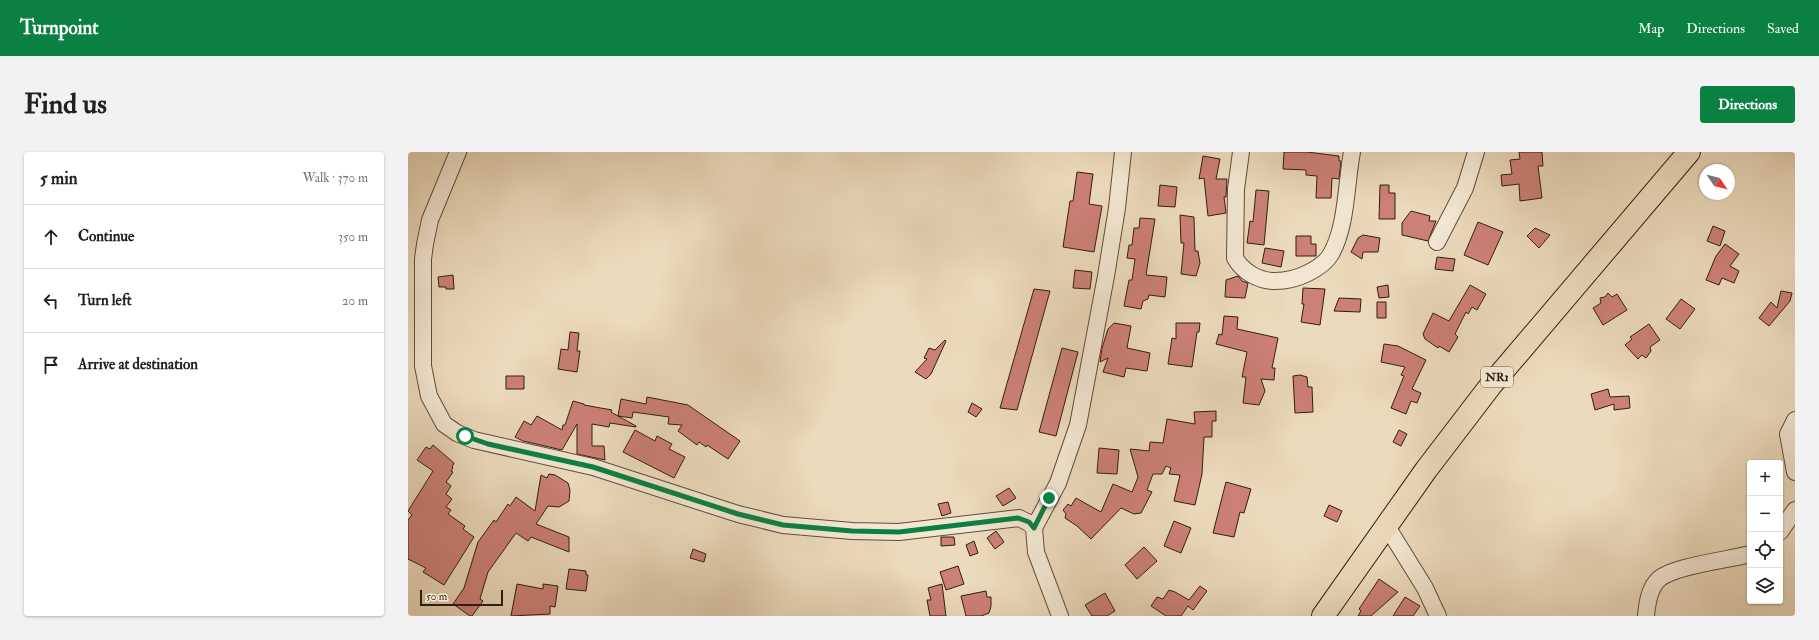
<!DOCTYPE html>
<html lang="en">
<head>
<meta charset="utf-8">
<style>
  body { margin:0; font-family:"IM FELL Double Pica",serif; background:#f2f2f2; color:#202124 }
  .controls { position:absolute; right:12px; bottom:12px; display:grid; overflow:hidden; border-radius:4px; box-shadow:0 1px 3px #0004 }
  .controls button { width:36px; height:36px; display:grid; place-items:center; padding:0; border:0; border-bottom:1px solid #e0e0e0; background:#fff; color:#202124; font:20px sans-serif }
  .compass { position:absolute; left:1291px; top:12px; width:36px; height:36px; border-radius:50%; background:#fff; box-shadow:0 1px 3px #0004; rotate:125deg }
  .scale { position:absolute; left:12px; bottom:10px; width:83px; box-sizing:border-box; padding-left:4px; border:2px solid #321e0f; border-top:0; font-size:11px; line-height:14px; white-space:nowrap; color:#321e0f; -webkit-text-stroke:3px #f3e7d3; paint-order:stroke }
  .stop { position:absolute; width:12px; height:12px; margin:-9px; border:3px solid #0b8043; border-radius:50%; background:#fff }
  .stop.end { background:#0b8043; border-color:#fff; box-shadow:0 1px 4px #0008 }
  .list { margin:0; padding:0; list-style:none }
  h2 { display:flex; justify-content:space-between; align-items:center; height:52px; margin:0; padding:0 16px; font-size:17px }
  h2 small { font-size:13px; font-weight:400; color:#757577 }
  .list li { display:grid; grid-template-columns:26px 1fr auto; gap:12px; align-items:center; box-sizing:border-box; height:64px; padding:0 16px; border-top:1px solid #e0e0e0 }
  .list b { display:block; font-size:15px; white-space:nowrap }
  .list em { font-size:13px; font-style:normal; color:#757577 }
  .icon { flex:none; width:22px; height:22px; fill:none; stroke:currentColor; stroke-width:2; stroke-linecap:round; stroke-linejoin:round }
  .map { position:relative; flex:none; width:1387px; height:464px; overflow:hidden; border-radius:4px }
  header { display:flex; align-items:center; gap:24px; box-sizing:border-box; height:56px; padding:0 20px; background:#0b8043; color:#fff }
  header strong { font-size:19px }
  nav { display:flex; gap:22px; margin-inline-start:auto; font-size:14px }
  .intro { display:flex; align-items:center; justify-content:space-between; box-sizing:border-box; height:96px; padding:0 24px }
  h1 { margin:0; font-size:28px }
  .button { padding:10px 18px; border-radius:4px; background:#0b8043; color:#fff; font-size:14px; font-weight:700 }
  main { display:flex; gap:24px; padding:0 24px }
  aside { flex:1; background:#fff; border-radius:4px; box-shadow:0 1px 3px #0004 }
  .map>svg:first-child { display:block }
  .building { fill:#cc8077; stroke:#321e0f }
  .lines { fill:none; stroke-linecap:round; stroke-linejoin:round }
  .minor-casing { stroke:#604d3a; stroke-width:18 }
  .highway-casing { stroke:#321e0f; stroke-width:24 }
  .minor { stroke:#f3e7d3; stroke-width:16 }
  .highway { stroke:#ecdabc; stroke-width:22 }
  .route { stroke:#0b8043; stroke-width:5 }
  .labels { text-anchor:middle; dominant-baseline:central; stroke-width:3.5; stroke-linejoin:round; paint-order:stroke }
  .shield { fill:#f3e7d3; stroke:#6c5a4a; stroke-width:1 }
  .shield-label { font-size:12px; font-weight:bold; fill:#321e0f }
</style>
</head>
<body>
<header>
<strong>Turnpoint</strong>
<nav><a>Map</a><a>Directions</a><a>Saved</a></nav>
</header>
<div class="intro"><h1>Find us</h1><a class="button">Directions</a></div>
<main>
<aside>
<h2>5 min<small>Walk · 370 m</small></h2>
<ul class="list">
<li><svg class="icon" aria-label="ahead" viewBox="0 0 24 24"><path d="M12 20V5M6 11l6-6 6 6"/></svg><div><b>Continue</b></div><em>350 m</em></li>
<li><svg class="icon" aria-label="left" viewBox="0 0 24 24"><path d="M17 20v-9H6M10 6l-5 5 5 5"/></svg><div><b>Turn left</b></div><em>20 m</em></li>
<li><svg class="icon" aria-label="arrive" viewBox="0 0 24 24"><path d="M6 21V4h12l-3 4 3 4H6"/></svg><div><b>Arrive at destination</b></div></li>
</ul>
</aside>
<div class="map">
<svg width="1387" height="464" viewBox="0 0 1387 464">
  <rect width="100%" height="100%" fill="#ecdabc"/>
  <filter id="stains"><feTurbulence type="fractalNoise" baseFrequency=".005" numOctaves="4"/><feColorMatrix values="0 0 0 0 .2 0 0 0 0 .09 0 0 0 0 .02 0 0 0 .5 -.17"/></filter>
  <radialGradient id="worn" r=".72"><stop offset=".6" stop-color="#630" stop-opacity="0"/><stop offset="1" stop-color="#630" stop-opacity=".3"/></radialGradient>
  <path class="building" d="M 876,0 L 899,0 L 931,4 L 931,9 L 933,9 L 931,27 L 924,26 L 923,46 L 908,46 L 909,24 L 898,23 L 898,18 L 875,17 Z
    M 1111,0 L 1134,0 L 1135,14 L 1130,14 L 1134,46 L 1112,49 L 1111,32 L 1094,34 L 1093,23 L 1104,22 L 1102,8 L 1112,7 Z
    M 795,4 L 812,7 L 808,27 L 819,27 L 818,45 L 816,45 L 818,61 L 800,64 L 796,26 L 791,27 Z
    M 669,20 L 685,22 L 681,52 L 694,54 L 686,100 L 655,95 L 662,49 L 665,49 Z
    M 752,33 L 769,35 L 767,55 L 750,54 Z
    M 972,33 L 981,33 L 981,41 L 987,41 L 987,67 L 971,67 Z
    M 848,38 L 861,39 L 856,93 L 839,91 L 842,69 L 845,70 Z
    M 1003,59 L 1022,64 L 1021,69 L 1028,69 L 1020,89 L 994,83 L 994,71 Z
    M 772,63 L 786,65 L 787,99 L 790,99 L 792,111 L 788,124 L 773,122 L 776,91 L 773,91 Z
    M 732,66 L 747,67 L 738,123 L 759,125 L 757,145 L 741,143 L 740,147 L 735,149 L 733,157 L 716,154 L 721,128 L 724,128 L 727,107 L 719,106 L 721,93 L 724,93 L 726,76 L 731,76 Z
    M 1070,70 L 1095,80 L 1080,113 L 1056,103 Z
    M 1305,74 L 1317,79 L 1312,94 L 1299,89 Z
    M 1127,76 L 1142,83 L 1131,96 L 1119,84 Z
    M 955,83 L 972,86 L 970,100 L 955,100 L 954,107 L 943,100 L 950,86 Z
    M 888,84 L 903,84 L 903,92 L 908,92 L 908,104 L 888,104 Z
    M 1317,92 L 1331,102 L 1322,114 L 1331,119 L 1326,131 L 1314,126 L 1311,133 L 1298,128 L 1308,104 Z
    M 857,96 L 876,99 L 873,115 L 854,111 Z
    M 1029,105 L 1047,107 L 1045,119 L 1027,117 Z
    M 667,118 L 684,120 L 682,137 L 665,136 Z
    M 45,123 L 46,137 L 38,137 L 38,135 L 31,135 L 30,125 Z
    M 830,124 L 834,129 L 840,131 L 837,146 L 817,145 L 818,128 Z
    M 980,133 L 981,145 L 971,146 L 969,135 Z
    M 1062,133 L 1078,142 L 1069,158 L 1064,155 L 1060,162 L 1058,160 L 1047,182 L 1050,185 L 1041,200 L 1031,194 L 1030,196 L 1017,187 L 1015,182 L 1025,161 L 1041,169 Z
    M 895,136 L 917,137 L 912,173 L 893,170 L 896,152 L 894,152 Z
    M 626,137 L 642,139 L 609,258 L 592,256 Z
    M 1373,139 L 1384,141 L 1382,149 L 1361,174 L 1351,166 L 1363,150 L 1369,156 Z
    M 1200,141 L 1204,145 L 1209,142 L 1219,158 L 1195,173 L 1185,156 L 1193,151 L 1192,146 L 1197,145 Z
    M 931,146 L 953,147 L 952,160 L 926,159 Z
    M 1273,147 L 1287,157 L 1272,177 L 1258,167 Z
    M 969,150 L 978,150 L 978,166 L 969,166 Z
    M 816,164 L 830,165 L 829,177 L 870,186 L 864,216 L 867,216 L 866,228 L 853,227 L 857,239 L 851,253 L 835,251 L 838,225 L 834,225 L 839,200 L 808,192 L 811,182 L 814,183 Z
    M 706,171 L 723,174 L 719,196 L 742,201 L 739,219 L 718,216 L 716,225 L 695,220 L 700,206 L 692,210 L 694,196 L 700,177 Z
    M 768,171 L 792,171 L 791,180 L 789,180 L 784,215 L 760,212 L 764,186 L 768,187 Z
    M 1241,172 L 1252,188 L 1242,195 L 1243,199 L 1238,206 L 1234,203 L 1230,207 L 1217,193 L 1224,187 L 1222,185 Z
    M 162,180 L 171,181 L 169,199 L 172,199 L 169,220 L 150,217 L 153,197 L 160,198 Z
    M 537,188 L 538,189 L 523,222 L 518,227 L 507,220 L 519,207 L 516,206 L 521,196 L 527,198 Z
    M 976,192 L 990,194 L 1018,208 L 1004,237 L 1013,241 L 1009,251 L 1003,249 L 998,262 L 983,256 L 996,224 L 993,223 L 997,215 L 973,210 Z
    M 654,196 L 670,200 L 648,284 L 631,280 Z
    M 892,223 L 899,225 L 900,235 L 904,235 L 905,260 L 887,261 L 885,224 Z
    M 98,224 L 116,224 L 116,237 L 98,237 Z
    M 1200,237 L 1202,245 L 1221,244 L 1222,256 L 1206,258 L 1206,252 L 1187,258 L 1183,242 Z
    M 239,245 L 280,253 L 332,289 L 320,307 L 299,293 L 298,295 L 291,290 L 289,293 L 270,279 L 274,273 L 260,272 L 261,265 L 225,260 L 224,266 L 210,264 L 228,274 L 228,275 L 202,271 L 201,275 L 184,272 L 184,294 L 196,294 L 197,308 L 169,302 L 169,272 L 154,298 L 115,289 L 107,285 L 116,269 L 123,273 L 129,264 L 154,278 L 155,273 L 157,273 L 165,249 L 176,252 L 176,253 L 204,258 L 203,260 L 210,264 L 213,247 L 238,252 Z
    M 564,251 L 574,257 L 568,265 L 560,260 Z
    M 808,259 L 808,269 L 804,269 L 804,285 L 796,285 L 794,322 L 787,353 L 766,349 L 772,323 L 761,322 L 763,316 L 758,314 L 754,322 L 745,322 L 739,338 L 744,340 L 733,361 L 726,362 L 713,356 L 683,387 L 669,374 L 657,366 L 658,362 L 655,358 L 660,352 L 663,354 L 668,346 L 693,360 L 705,332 L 724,340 L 730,325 L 722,297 L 741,299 L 742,290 L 755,291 L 759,267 L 787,272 L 786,260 Z
    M 227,278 L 247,289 L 249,284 L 264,292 L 261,297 L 277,305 L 266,326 L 215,300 Z
    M 991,278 L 999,282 L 993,294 L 985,290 Z
    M 25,293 L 46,311 L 44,315 L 45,316 L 43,319 L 45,320 L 38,330 L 43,334 L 38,342 L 44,347 L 38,355 L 43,358 L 40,362 L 57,374 L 55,377 L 66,385 L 36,433 L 15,420 L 18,416 L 0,407 L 0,368 L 4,363 L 0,359 L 25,319 L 9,308 L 18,295 L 22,297 Z
    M 691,296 L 711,298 L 709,322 L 689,321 Z
    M 141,322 L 147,323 L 160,331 L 162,338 L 161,349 L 151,355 L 140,354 L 128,372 L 161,385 L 161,400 L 123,385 L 120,389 L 108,381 L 80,420 L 72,447 L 75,449 L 64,464 L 62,464 L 45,452 L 56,436 L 70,390 L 86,368 L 88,370 L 100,352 L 102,354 L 108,345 L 127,359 L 133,323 L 139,326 Z
    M 818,330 L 843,337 L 836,361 L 832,360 L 826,385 L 805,381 Z
    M 601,336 L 608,346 L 595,354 L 588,344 Z
    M 540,350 L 543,361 L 534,364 L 530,352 Z
    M 921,353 L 934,359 L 929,370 L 916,364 Z
    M 766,369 L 783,376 L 773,401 L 756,394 Z
    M 588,379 L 596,390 L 587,397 L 579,386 Z
    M 533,385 L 546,385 L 547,393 L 533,394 Z
    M 566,389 L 570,401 L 562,404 L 558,393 Z
    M 736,395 L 749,409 L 729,427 L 717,413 Z
    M 285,397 L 298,402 L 296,410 L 282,406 Z
    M 550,414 L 556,432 L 538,438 L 532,420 Z
    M 161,417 L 178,419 L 178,423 L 180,423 L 178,439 L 158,437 Z
    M 971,427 L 990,440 L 963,464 L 950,464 L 953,459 L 951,457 Z
    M 109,432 L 135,437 L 135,432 L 150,434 L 147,455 L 142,454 L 142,462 L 103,464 Z
    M 534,432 L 538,464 L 522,464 L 519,448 L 523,448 L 520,436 Z
    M 792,434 L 799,439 L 785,458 L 780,454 L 773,464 L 758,464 L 743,454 L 749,445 L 755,447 L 761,438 L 767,440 L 781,448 Z
    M 578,439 L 579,445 L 583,445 L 583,454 L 581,461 L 573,464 L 558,464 L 553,444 Z
    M 697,441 L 707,459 L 699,464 L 684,464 L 677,453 Z
    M 997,445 L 1012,454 L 1005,464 L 985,464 Z"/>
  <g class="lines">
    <g class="minor-casing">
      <path id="minor" d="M 50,0 L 22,68 L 17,92 L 15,107 L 15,214 L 21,244 L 36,272 L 49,281 L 66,288 L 185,315 L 330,362 L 375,373 L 444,379 L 491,380 L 611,366 L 621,371 L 626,376
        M 833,0 L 828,37 L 827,106 C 835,120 851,129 867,129 C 879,129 890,126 900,121 C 908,117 918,111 923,102 C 939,74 938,31 944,0
        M 1029,90 L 1057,36 L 1068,0
        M 1387,268 L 1380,282 L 1387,320
        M 978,373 L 1017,436 L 1030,464
        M 1372,380 L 1387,358
        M 652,464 L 628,400 L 626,376 L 650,331 L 670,273 L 698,124 L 709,56 L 715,0
        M 1238,464 C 1239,452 1241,436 1251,427 C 1265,414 1321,408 1342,402"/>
    </g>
    <g class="highway-casing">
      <path id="highway" d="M 915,464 L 1018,318 L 1083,233 L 1281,0"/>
    </g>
    <use href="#minor" class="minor"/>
    <use href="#highway" class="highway"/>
  </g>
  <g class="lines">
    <path class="route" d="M 57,284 L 80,292 L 185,315 L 330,362 L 375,373 L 444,379 L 491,380 L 610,366 L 621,370 L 626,376 L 641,346"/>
  </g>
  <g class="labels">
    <rect class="shield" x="1073" y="215" width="32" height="20" rx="3"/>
    <g class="shield-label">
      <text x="1089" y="225">NR1</text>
    </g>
  </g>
  <rect width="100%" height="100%" filter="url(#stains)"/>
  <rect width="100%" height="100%" fill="url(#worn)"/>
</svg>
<div class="controls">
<button>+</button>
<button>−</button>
<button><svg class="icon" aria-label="locate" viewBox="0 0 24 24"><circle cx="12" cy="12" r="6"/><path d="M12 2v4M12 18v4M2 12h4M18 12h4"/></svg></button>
<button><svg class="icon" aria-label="layers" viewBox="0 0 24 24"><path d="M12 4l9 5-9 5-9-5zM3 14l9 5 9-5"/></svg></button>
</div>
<svg class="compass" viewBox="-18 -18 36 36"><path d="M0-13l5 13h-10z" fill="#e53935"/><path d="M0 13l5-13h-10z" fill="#757577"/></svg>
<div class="scale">50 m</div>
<div class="stop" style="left:57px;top:284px"></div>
<div class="stop end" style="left:641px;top:346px"></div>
</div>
</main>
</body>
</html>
